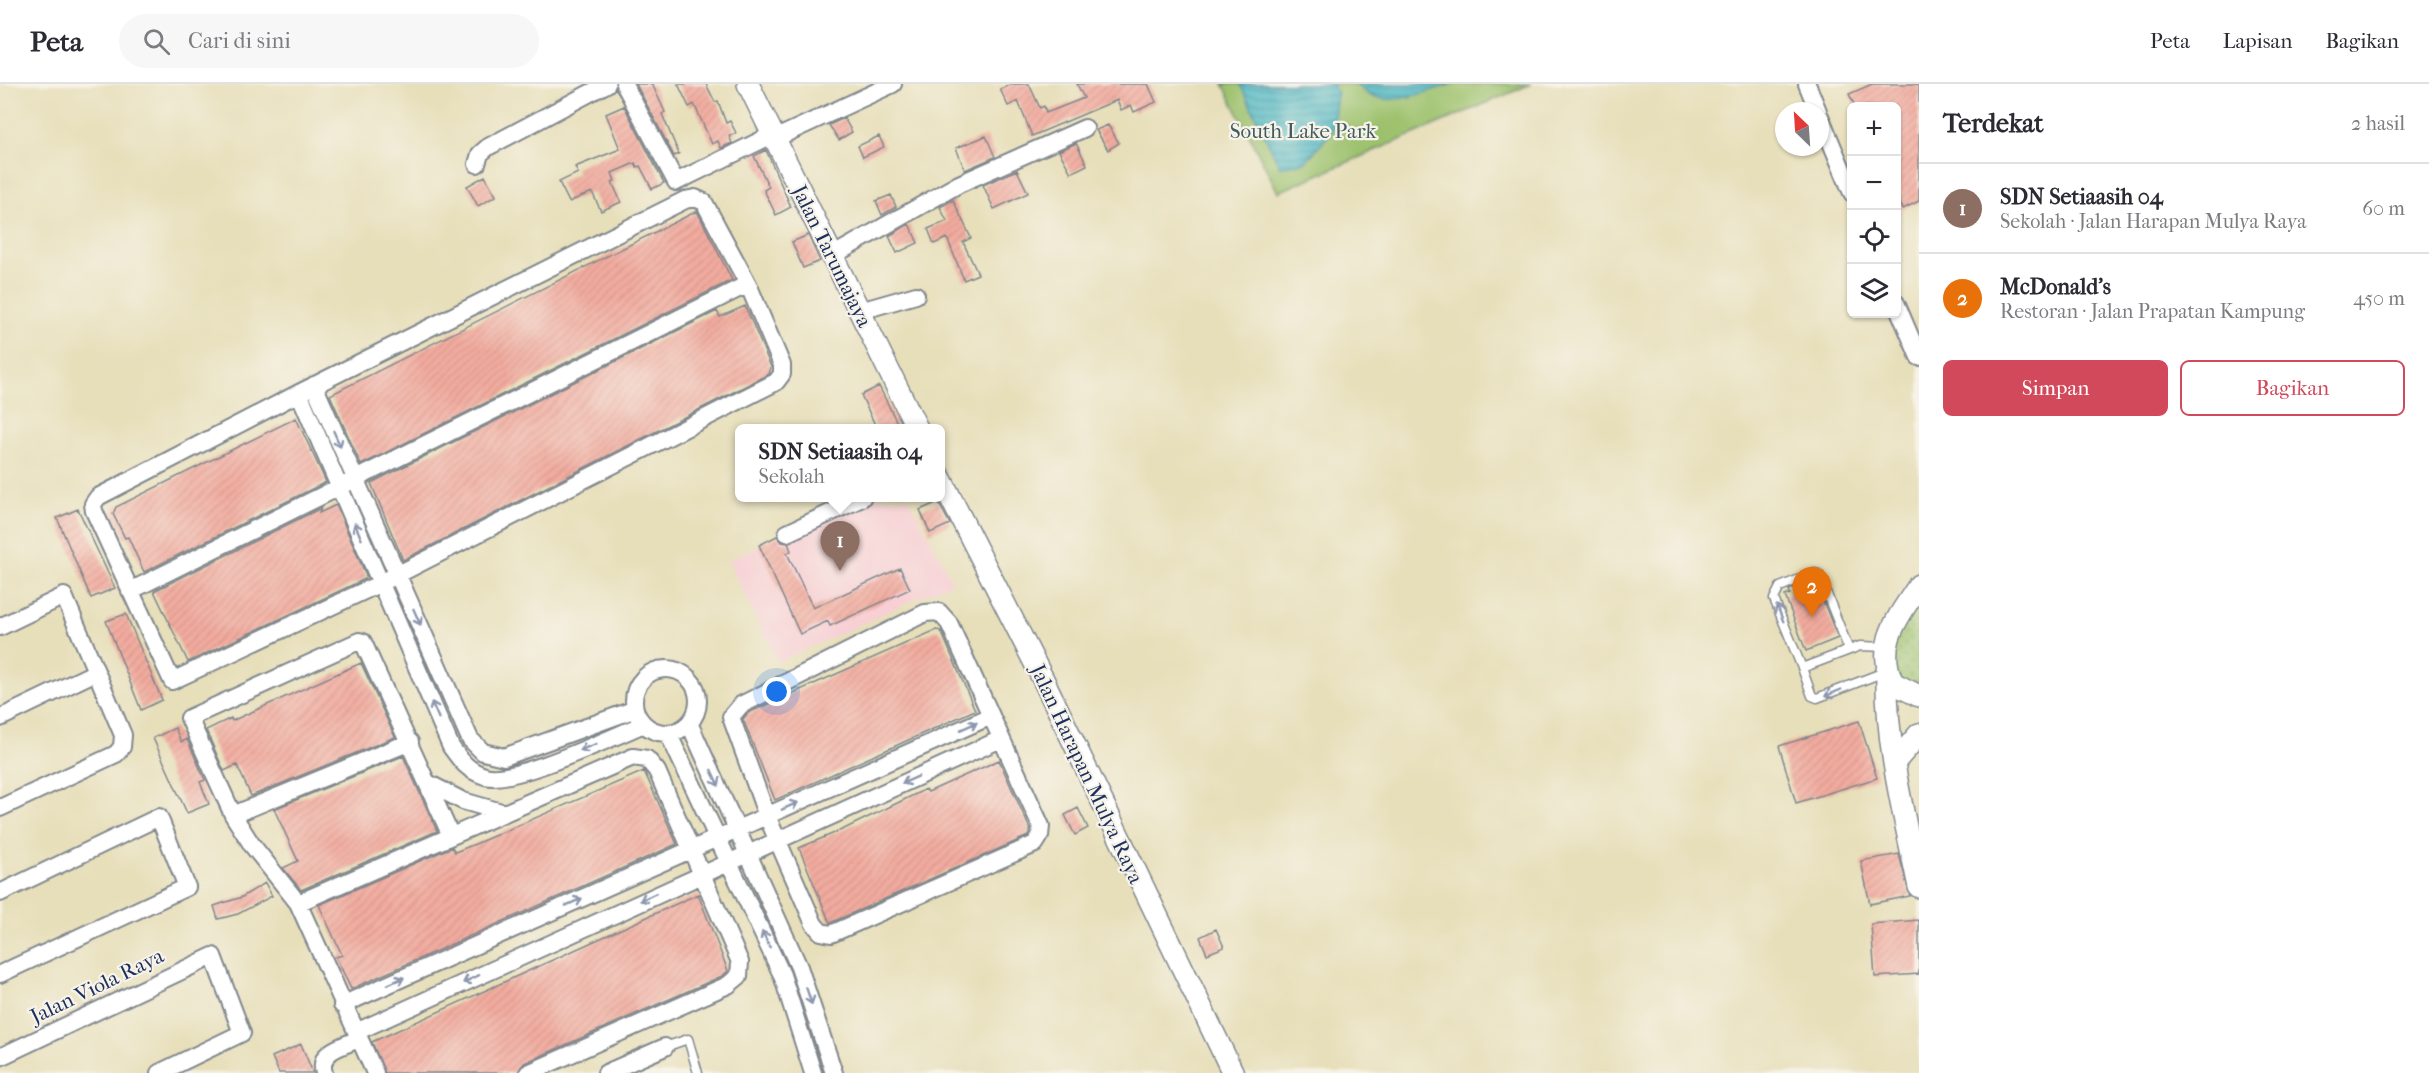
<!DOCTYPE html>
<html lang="id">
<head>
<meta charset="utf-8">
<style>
  body { margin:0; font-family:"IM FELL French Canon",serif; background:#f7f7f7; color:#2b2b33 }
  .controls { position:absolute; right:18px; top:18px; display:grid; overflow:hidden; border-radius:9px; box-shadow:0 2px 4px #0004 }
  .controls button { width:54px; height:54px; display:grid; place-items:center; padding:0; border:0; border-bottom:2px solid #e1e1e2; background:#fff; color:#2b2b33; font:30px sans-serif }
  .compass { position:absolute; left:1775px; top:18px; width:54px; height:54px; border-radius:50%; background:#fff; box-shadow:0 2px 4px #0004; rotate:335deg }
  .you { position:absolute; left:777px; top:608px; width:21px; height:21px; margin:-15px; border:4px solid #fff; border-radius:50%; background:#1a73e8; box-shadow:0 0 0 9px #1a73e833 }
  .badge { display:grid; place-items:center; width:39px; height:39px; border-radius:50%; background:#d1495b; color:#fff; font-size:20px; font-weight:700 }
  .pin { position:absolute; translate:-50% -50px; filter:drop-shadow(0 2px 3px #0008) }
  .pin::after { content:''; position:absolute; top:32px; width:21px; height:18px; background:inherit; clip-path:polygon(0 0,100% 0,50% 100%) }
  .popup { position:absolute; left:735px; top:340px; width:210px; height:78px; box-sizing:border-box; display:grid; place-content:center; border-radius:9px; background:#fff; filter:drop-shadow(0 2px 4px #0005); font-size:20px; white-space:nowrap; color:#7c7c81 }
  .popup b { font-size:22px; color:#2b2b33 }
  .popup::after { content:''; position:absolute; left:50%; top:100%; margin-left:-12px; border:12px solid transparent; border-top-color:#fff }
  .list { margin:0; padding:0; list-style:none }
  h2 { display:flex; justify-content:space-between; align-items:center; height:78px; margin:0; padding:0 24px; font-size:26px }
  h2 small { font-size:20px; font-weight:400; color:#7c7c81 }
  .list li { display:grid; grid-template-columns:39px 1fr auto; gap:18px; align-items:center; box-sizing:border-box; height:90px; padding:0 24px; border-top:2px solid #e1e1e2 }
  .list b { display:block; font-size:22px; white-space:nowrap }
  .list p { margin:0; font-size:20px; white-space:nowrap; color:#7c7c81 }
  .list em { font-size:20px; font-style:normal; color:#7c7c81 }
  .actions { display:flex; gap:12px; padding:18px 24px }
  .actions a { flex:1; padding:14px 0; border:2px solid #d1495b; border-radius:9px; text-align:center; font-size:21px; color:#d1495b }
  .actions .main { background:#d1495b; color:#fff }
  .icon { flex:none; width:33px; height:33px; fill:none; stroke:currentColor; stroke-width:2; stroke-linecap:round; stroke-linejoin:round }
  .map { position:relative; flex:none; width:1919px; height:989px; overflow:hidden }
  header { display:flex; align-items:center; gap:36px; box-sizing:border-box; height:84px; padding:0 30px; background:#fff; border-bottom:2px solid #e1e1e2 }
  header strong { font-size:28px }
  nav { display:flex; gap:33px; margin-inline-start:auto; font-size:21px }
  .search { width:420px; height:54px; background:#f7f7f7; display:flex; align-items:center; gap:15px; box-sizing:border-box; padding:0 21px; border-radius:33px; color:#7c7c81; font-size:22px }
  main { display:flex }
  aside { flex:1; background:#fff }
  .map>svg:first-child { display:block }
  .built { fill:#f7cfd4 }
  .grass { fill:url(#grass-dots); stroke:#5c7865; stroke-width:1.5 }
  .park { fill:#9cc16c; stroke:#5c7865; stroke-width:1.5 }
  .water { fill:url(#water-rules); stroke:#327290; stroke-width:1.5 }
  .building { fill:url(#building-hatch) }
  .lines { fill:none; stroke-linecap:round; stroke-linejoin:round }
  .service-casing { stroke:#81878c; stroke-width:11 }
  .minor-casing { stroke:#81878c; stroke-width:20 }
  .tertiary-casing { stroke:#81878c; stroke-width:24 }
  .service { stroke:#fff; stroke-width:8 }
  .minor { stroke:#fff; stroke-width:16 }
  .tertiary { stroke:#fff; stroke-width:21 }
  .oneway { stroke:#8d97ae }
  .labels { text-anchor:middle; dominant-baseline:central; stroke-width:4.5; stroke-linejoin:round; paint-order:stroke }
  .park-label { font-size:21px; fill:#425b62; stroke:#f7f3e8 }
  .street-label { font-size:21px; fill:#1b2f5e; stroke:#f7f3e8 }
</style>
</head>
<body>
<header>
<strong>Peta</strong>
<div class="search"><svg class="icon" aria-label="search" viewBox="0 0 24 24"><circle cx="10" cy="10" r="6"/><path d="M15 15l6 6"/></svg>Cari di sini</div>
<nav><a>Peta</a><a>Lapisan</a><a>Bagikan</a></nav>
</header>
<main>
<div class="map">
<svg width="1919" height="989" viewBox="0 0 1919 989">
  <defs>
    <pattern id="grass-dots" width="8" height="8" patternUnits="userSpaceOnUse" patternTransform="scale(1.5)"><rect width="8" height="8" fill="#9cc16c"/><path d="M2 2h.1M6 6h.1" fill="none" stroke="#7e9d5c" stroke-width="1.8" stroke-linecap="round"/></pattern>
    <pattern id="water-rules" width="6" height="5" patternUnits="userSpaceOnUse" patternTransform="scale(1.5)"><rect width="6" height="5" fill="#48b6c2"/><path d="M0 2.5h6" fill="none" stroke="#3b94a1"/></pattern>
    <pattern id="building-hatch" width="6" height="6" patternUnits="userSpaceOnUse" patternTransform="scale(1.5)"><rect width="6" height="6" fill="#f3ac9f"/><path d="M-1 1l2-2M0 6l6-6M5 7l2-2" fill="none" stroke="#d0948b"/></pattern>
  </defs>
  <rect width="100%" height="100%" fill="#f7f3e8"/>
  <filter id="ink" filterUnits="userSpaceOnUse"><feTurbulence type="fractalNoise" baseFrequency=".0167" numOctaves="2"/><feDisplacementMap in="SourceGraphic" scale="12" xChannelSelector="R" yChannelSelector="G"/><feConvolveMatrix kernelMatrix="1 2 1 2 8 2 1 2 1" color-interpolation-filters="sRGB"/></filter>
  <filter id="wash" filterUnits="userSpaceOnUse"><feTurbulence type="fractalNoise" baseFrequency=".008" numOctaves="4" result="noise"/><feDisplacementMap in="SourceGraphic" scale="24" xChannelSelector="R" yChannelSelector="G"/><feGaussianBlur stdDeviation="1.35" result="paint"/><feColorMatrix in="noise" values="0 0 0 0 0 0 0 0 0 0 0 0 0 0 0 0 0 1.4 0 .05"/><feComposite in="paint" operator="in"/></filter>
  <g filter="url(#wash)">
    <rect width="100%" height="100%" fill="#e7dfba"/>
    <path class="built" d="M 860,414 L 908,414 L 953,498 L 778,578 L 728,476 Z"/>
    <path class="grass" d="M 1919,501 L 1919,612 L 1893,599 L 1891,547 Z"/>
    <path class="park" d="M 1223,0 L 1531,0 L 1278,108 Z"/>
    <path class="water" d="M 1240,0 L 1333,0 L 1337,10 L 1332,48 L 1305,78 L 1280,83 Z
      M 1357,0 L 1453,0 C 1423,8 1379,30 1357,0 Z"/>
    <g id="blocks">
      <path class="building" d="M 636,0 L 652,0 L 665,28 L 662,30 L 679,70 L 674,72 Z
        M 678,0 L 706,0 L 715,18 L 718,17 L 726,39 L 730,37 L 736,49 L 729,52 L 732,59 L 721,64 L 718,57 L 712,60 L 694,20 L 689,23 Z
        M 1013,0 L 1029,0 L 1040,24 L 1044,22 L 1046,29 L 1084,14 L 1077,0 L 1148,0 L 1156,18 L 1134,28 L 1131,21 L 1121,26 L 1117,16 L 1032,52 L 1018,17 L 1008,22 L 1000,5 Z
        M 1872,0 L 1919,0 L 1919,117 L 1903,125 L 1896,111 L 1896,22 L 1855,22 L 1849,10 Z
        M 624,22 L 664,99 L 652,105 L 640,82 L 637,83 L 635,79 L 612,89 L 615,97 L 612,98 L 621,118 L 601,127 L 592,108 L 569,118 L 559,98 L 578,89 L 575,83 L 620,65 L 606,30 Z
        M 844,34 L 852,48 L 839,56 L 829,41 Z
        M 1108,41 L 1119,59 L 1108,66 L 1096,46 Z
        M 879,52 L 884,63 L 863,73 L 858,62 Z
        M 986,52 L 995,73 L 965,86 L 956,64 Z
        M 1076,59 L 1087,81 L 1071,89 L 1059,67 Z
        M 766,66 L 791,123 L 776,131 L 764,106 L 769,103 L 754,72 Z
        M 1017,86 L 1028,109 L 994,125 L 983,101 Z
        M 485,92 L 496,112 L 478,122 L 467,102 Z
        M 891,111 L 896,123 L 882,131 L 876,117 Z
        M 953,116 L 971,154 L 963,158 L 978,190 L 964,196 L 947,154 L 934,160 L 928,145 L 947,137 L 940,123 Z
        M 697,127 L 732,196 L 361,381 L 330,311 Z
        M 909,140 L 918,159 L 897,169 L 889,152 Z
        M 808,151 L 820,177 L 803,184 L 792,158 Z
        M 745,222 L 771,283 L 769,290 L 403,476 L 371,399 L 717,227 L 720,233 Z
        M 879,302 L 900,345 L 877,345 L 861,311 Z
        M 296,334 L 326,398 L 144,488 L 128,453 L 125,454 L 113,430 L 116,423 Z
        M 938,418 L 950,440 L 930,449 L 920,426 Z
        M 336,421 L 367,494 L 188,578 L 154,507 L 321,424 L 319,429 Z
        M 78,425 L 115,504 L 91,514 L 57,434 Z
        M 777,452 L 782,458 L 788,459 L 791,467 L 787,469 L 813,524 L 900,484 L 910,505 L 830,542 L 828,537 L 800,550 L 759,461 Z
        M 1811,497 L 1813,501 L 1816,500 L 1838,554 L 1806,567 L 1785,512 L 1790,510 L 1789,506 Z
        M 126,530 L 162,616 L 141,626 L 106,537 Z
        M 936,546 L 941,547 L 975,626 L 775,716 L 743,635 L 748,629 Z
        M 361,579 L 395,653 L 251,712 L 237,681 L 224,687 L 206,646 L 231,634 L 232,637 L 247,630 Z
        M 1859,637 L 1877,694 L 1796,719 L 1779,662 Z
        M 175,644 L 181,658 L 187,655 L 205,696 L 200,698 L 209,720 L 187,729 L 153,654 Z
        M 403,672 L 437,747 L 301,806 L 283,784 L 298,777 L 274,725 Z
        M 999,676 L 1030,745 L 1028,752 L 830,839 L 799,764 L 844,745 L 926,705 L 928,708 Z
        M 644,687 L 677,760 L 351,905 L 336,873 L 342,871 L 319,821 L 452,763 L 455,768 L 475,760 Z
        M 1078,724 L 1088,744 L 1075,751 L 1065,731 Z
        M 1899,770 L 1910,812 L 1870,820 L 1861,777 Z
        M 265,799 L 272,812 L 238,830 L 218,835 L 214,822 L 242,813 Z
        M 698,810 L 728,887 L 722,892 L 524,979 L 518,989 L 385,989 L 372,958 Z
        M 1919,836 L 1919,890 L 1875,893 L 1871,840 Z
        M 1216,845 L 1224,863 L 1207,870 L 1200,853 Z
        M 301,960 L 313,989 L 279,989 L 272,973 Z"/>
    </g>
  </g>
  <g filter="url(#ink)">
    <use href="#blocks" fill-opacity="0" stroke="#81878c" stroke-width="1.5"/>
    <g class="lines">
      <g class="service-casing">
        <path id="service" d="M 1886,563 L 1860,562 L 1802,584 L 1812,612 L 1817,614 L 1887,587
          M 1802,584 L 1774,515 L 1780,503 L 1814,489 L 1819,490 L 1849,566
          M 665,963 L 688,955 L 698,989"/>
      </g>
      <g class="minor-casing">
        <path id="minor" d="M 624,0 L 676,98 L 772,51
          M 1807,0 L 1818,27
          M 1820,32 L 1852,109
          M 774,55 L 893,0
          M 477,80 L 480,70 L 488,63 L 607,0
          M 695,114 L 704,118 L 748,200 L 782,281 L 782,290 L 776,298 L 381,499 L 172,597 L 94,427 L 93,420 L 98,413 L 299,309 L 685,116 Z
          M 832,172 L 959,100 L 1085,44
          M 1896,219 L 1919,273
          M 860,227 L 916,211
          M 314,301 L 470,655 L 483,668 L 504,673 L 633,626
          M 299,309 L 451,663 C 461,677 468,687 485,692 C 511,701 612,653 642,641
          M 787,449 L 862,414
          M 130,507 L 748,200
          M 939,528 L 949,539 L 1041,742 L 1040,752 L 1035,760 L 831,850 L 821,848 L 814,840 L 767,732 L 731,633 L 741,621 L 925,529 Z
          M 0,543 L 64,512 L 123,651 L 122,663 L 116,670 L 0,724
          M634 617a32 32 0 1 1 64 0a32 32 0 1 1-64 0Z
          M 0,634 L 96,588
          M 690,641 L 799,883 L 834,989
          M 669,651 L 782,891 L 813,989
          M 428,699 L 463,717 L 505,729
          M 233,731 L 410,658
          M 0,809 L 159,733 L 187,803 L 0,890
          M 298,819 L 633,673 L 647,675 L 657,687 L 740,878 L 739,892 L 728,901 L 528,989
          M 342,921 L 991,632
          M 356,948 L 1001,655
          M 0,973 L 213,872 L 242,949 L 159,989
          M 324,989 C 317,967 343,962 359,955
          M 375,989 L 298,819 L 252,761 L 233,731 L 189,634 L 359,557 L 363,558 L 451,752
          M 606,989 L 665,963"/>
      </g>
      <g class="tertiary-casing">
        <path id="tertiary" d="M 748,0 L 917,344
          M 940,393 L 1044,597 L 1233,989
          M 1919,501 C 1898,534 1875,559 1893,599 L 1919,612
          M 1887,586 C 1885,659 1904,731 1919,803
          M 1894,679 L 1919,650"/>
      </g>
      <use href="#service" class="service"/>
      <use href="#minor" class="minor"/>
      <use href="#tertiary" class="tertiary"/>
    </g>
    <defs><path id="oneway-shaft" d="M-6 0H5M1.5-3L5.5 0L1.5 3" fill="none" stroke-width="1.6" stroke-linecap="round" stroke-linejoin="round" transform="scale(1.5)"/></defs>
    <g class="oneway">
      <use href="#oneway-shaft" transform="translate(337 355) rotate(66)"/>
      <use href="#oneway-shaft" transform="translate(358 447) rotate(-113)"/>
      <use href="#oneway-shaft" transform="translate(1780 529) rotate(-112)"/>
      <use href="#oneway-shaft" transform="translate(417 533) rotate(66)"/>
      <use href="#oneway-shaft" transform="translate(1833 609) rotate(157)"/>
      <use href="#oneway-shaft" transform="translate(435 626) rotate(-113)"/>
      <use href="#oneway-shaft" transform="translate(969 642) rotate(-24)"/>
      <use href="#oneway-shaft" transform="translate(588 663) rotate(159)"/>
      <use href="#oneway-shaft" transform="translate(715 694) rotate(65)"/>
      <use href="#oneway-shaft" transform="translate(910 696) rotate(156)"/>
      <use href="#oneway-shaft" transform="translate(790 722) rotate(-24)"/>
      <use href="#oneway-shaft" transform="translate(648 813) rotate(155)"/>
      <use href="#oneway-shaft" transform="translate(574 818) rotate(-24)"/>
      <use href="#oneway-shaft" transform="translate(766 855) rotate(-115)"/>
      <use href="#oneway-shaft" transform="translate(471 895) rotate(155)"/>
      <use href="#oneway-shaft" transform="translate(396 897) rotate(-24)"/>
      <use href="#oneway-shaft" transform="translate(809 912) rotate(72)"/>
    </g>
  </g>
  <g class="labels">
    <g class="park-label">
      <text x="1303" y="47">South Lake Park</text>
    </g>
    <g class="street-label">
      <text transform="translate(832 172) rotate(64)">Jalan Tarumajaya</text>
      <text transform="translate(1087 690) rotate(65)">Jalan Harapan Mulya Raya</text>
      <text transform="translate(97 902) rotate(-26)">Jalan Viola Raya</text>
    </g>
  </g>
</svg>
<div class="controls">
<button>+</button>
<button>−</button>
<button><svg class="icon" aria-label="locate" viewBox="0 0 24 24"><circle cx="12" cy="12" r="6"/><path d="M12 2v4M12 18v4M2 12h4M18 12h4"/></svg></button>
<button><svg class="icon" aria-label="layers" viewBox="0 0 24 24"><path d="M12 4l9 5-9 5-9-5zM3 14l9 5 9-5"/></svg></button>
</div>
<svg class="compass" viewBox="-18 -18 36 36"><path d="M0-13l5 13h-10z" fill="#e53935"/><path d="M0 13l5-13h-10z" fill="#7c7c81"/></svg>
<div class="you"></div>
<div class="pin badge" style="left:840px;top:487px;background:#8d6e63">1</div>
<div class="popup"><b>SDN Setiaasih 04</b>Sekolah</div>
<div class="pin badge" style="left:1812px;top:533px;background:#e8710a">2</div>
</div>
<aside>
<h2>Terdekat<small>2 hasil</small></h2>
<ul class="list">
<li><span class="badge" style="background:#8d6e63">1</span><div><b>SDN Setiaasih 04</b><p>Sekolah · Jalan Harapan Mulya Raya</p></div><em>60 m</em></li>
<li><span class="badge" style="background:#e8710a">2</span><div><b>McDonald's</b><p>Restoran · Jalan Prapatan Kampung</p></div><em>450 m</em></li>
</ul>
<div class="actions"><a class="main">Simpan</a><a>Bagikan</a></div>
</aside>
</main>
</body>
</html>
